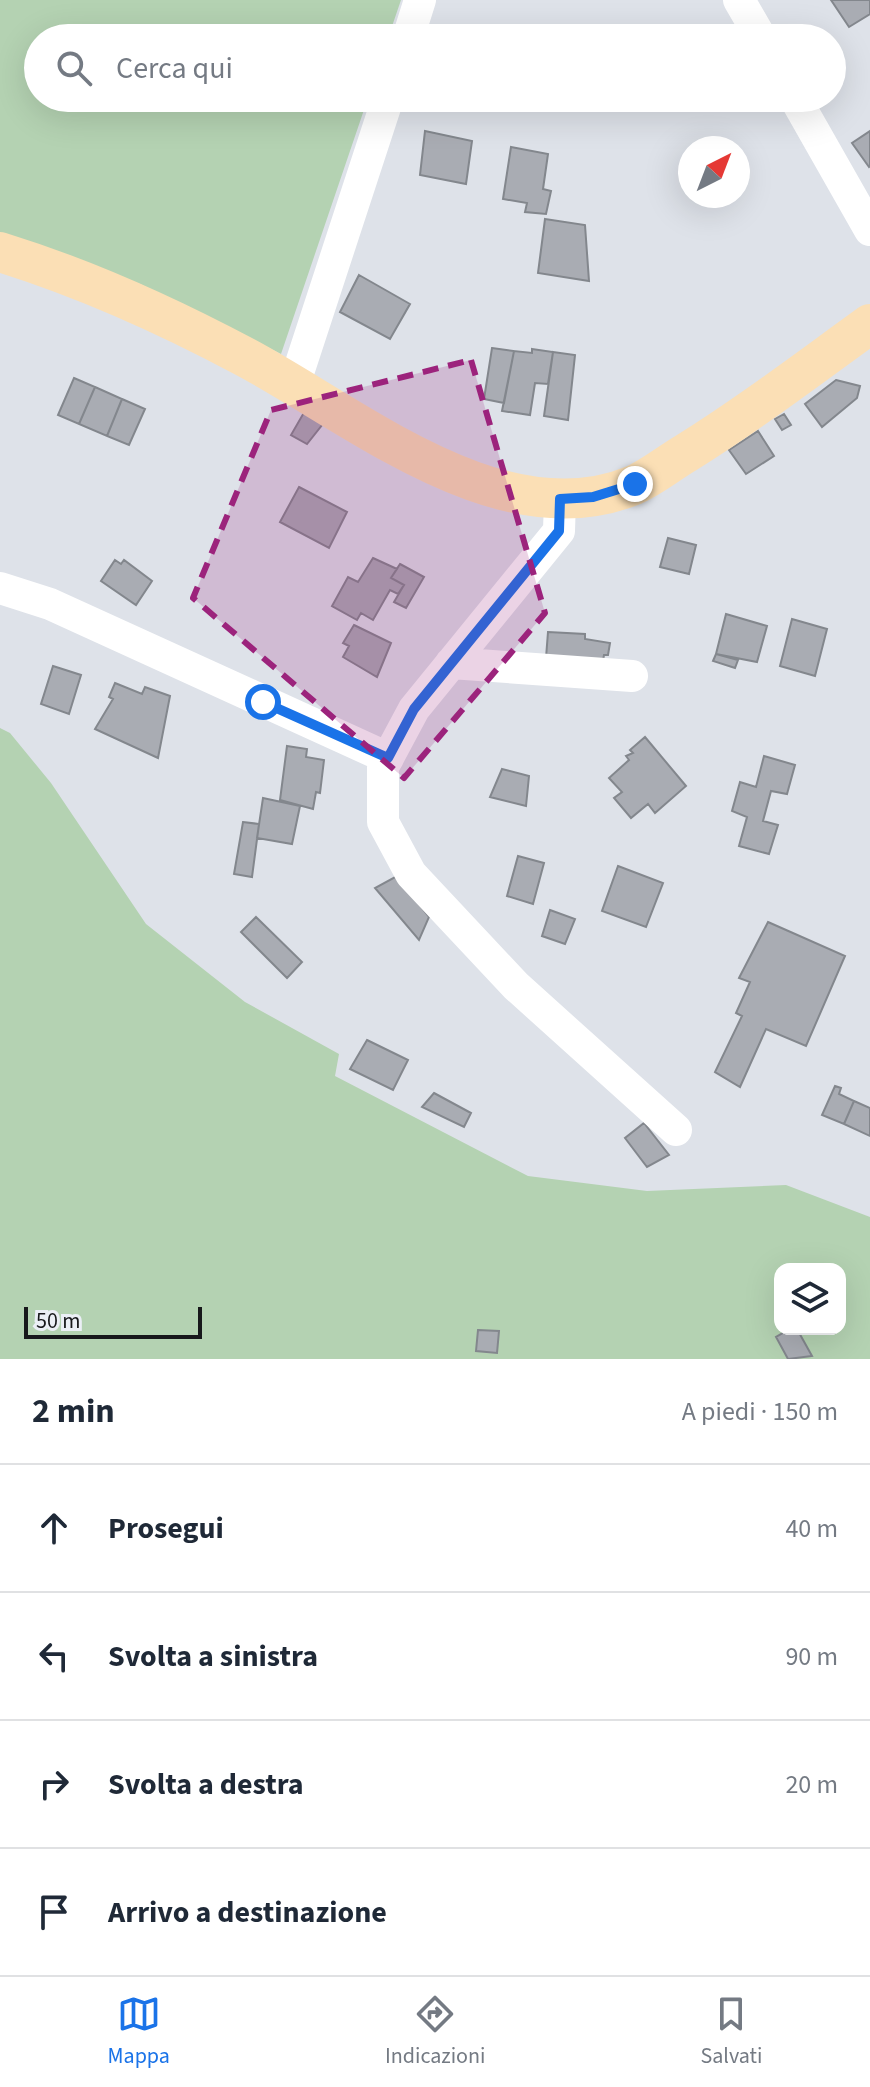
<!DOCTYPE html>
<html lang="it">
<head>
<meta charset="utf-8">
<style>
  body { margin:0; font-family:"Source Sans 3",sans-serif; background:#f2f2f3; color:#1f2937 }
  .controls { position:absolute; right:24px; bottom:24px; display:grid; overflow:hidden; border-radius:16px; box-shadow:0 8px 32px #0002 }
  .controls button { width:72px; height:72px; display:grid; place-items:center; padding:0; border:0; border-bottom:2px solid #e0e1e3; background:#fff; color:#1f2937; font:40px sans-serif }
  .compass { position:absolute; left:678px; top:136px; width:72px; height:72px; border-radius:50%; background:#fff; box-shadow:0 8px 32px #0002; rotate:42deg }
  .scale { position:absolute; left:24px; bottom:20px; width:178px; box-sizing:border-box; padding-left:8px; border:4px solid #17181b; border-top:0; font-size:22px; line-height:28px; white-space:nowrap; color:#17181b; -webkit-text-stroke:6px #ebeff6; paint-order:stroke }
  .stop { position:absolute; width:24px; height:24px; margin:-18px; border:6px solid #1a73e8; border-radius:50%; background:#fff }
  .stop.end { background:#1a73e8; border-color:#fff; box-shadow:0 2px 8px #0008 }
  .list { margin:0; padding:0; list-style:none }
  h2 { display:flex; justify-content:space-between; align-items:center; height:104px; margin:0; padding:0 32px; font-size:34px }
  h2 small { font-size:26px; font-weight:400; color:#747a83 }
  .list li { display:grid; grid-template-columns:52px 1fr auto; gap:24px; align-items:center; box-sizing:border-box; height:128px; padding:0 32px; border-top:2px solid #e0e1e3 }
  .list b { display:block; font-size:30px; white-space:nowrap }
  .list em { font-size:26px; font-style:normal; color:#747a83 }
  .icon { flex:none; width:44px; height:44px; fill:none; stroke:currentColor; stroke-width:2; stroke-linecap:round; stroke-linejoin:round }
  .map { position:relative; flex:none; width:870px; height:1359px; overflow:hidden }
  .search { position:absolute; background:#fff; box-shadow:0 8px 32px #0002; left:24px; right:24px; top:24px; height:88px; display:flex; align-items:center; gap:20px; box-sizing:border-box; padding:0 28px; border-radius:44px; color:#747a83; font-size:30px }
  .sheet { height:616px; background:#fff }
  nav { display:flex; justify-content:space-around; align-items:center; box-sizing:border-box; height:112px; border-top:2px solid #e0e1e3; background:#fff; font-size:22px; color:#747a83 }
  nav a { display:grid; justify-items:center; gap:4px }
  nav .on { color:#1a73e8 }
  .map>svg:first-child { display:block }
  .green { fill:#b4d2b2; fill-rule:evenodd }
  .building { fill:#a9acb3; stroke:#83878d; stroke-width:2 }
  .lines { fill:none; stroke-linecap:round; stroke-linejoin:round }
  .minor { stroke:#fff; stroke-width:32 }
  .major { stroke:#fbdfb5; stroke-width:40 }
  .route { stroke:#1a73e8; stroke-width:10 }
  .marked { fill:#9c237c; fill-opacity:0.2; stroke:#9c237c; stroke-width:6; stroke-dasharray:16 10; stroke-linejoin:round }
</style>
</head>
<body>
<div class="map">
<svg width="870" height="1359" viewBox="0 0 870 1359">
  <rect width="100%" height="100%" fill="#dee2e9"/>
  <path class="green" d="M 0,0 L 401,0 L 388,38 L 38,38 L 38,98 L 368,98 L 281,354 L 140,284 L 0,236 Z
    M 0,728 L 10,733 L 51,783 L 146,924 L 245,1002 L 339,1054 L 335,1076 L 528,1176 L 647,1191 L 786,1185 L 870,1217 L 870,1359 L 0,1359 ZM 780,1269 L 840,1269 L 840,1329 L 780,1329 Z"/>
  <path class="building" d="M 831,0 L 870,0 L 870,14 L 849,27 Z
    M 425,131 L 472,141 L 466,184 L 420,175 Z
    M 870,131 L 870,166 L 869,167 L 852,143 Z
    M 511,147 L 548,154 L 543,189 L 551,191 L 546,214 L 525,212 L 527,203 L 503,199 Z
    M 545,219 L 585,225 L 589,281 L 538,273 Z
    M 359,275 L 410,304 L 390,339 L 340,312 Z
    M 492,348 L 514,351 L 504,403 L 484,399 Z
    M 532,349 L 553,352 L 548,384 L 535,383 L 530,415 L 502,411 L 514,351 L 532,353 Z
    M 553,352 L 575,355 L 568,420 L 544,416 Z
    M 74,378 L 95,387 L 79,424 L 58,415 Z
    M 836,380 L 860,386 L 857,398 L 822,427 L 805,404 Z
    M 95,387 L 122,399 L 107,436 L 79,424 Z
    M 122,399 L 145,409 L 129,445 L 107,436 Z
    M 306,409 L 326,420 L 307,444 L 291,435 Z
    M 784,414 L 791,425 L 782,430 L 775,419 Z
    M 758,431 L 774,456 L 746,474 L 729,450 Z
    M 299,487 L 347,512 L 329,548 L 280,522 Z
    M 668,538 L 696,545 L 689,574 L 660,567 Z
    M 373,558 L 397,569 L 391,578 L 404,585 L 398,594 L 390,590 L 373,620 L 361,613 L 357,620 L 332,606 L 348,577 L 358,582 Z
    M 115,560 L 121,564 L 124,560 L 152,581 L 136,605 L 101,581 Z
    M 400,564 L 424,577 L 406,608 L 394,602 L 404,585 L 391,578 Z
    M 726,614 L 767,626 L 757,662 L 716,654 Z
    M 792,619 L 827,629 L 815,676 L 780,666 Z
    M 354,625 L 391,643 L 377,677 L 343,657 L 349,646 L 343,643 Z
    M 548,632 L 585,634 L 585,639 L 610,643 L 608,655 L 604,655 L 602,666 L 546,658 Z
    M 716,654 L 738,660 L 735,668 L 713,661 Z
    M 53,666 L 81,675 L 69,714 L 41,704 Z
    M 115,683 L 142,694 L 145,687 L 170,696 L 158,758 L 95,729 L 113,699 L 109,697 Z
    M 645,737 L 686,786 L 655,813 L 648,804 L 631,818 L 614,798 L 622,792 L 609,778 L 629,760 L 626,756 L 633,753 L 630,750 Z
    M 287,746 L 307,749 L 306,757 L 324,760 L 320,793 L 316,792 L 313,809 L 280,800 Z
    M 764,756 L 795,765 L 787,794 L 771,791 L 763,821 L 778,825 L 769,854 L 739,846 L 747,817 L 732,811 L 740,782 L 756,787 Z
    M 502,769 L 529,776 L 526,806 L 490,797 Z
    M 263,798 L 300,806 L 292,844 L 257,838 Z
    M 243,822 L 259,824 L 252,877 L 234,874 Z
    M 518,856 L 544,863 L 533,904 L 507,896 Z
    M 618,866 L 663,883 L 646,927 L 602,911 Z
    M 397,876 L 429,917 L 419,940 L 375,888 Z
    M 550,910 L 575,919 L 565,944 L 542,936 Z
    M 256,917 L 302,962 L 287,978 L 241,932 Z
    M 768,922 L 845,956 L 806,1046 L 766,1029 L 740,1087 L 715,1072 L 742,1016 L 736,1013 L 750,982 L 739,978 Z
    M 367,1040 L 408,1060 L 393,1090 L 350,1069 Z
    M 835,1086 L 841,1088 L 839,1094 L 854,1101 L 844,1124 L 822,1115 Z
    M 434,1093 L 471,1113 L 464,1127 L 422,1107 Z
    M 854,1101 L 870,1108 L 870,1136 L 844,1124 Z
    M 644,1123 L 669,1155 L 647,1167 L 625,1138 Z
    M 790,1329 L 797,1329 L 812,1356 L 788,1359 L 776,1337 Z
    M 478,1330 L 499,1331 L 497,1353 L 476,1351 Z"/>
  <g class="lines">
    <path class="minor" d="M 739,0 L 761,38
      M 408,38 L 420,0
      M 795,98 L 870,230
      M 294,385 L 388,98
      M 560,499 L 559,531 L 414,709 L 383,767 L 383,822 L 411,874 L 516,986 L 676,1130
      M 0,588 L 50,604 L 388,758
      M 451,663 L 632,676"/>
    <path class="major" d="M 0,252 C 84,278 168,316 245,357 C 356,416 502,540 634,485 C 652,477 669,463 686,453 C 750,413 809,368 870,324"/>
  </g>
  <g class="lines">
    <path class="route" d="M 263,702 L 388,758 L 414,709 L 559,531 L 560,499 L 593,497 L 635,484"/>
  </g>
  <path class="marked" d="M 471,360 L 545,613 L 404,778 L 193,598 L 271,410 Z"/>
</svg>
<div class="controls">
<button><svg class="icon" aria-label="layers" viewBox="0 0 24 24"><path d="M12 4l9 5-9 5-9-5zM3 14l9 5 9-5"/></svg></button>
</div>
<svg class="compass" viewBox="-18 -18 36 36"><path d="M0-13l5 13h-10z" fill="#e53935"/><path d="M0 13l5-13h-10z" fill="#747a83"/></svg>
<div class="scale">50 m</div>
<div class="stop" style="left:263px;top:702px"></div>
<div class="stop end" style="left:635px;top:484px"></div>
<div class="search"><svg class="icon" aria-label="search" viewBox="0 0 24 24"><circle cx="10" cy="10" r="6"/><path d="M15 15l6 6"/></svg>Cerca qui</div>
</div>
<section class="sheet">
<h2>2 min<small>A piedi · 150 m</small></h2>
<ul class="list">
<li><svg class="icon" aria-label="ahead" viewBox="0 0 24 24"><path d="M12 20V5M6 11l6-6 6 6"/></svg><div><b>Prosegui</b></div><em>40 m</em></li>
<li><svg class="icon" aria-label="left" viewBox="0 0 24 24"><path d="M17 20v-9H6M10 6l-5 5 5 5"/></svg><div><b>Svolta a sinistra</b></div><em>90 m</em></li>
<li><svg class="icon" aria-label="right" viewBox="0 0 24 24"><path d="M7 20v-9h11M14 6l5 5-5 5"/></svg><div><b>Svolta a destra</b></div><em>20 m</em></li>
<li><svg class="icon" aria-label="arrive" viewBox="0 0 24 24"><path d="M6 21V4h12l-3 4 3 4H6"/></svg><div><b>Arrivo a destinazione</b></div></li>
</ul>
</section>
<nav>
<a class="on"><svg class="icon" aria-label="map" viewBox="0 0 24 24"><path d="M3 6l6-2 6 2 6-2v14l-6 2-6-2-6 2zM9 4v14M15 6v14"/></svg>Mappa</a>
<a><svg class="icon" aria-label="directions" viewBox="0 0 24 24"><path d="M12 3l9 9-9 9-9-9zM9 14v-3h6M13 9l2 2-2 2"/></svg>Indicazioni</a>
<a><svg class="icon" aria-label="saved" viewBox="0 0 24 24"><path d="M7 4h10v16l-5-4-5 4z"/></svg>Salvati</a>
</nav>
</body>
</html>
